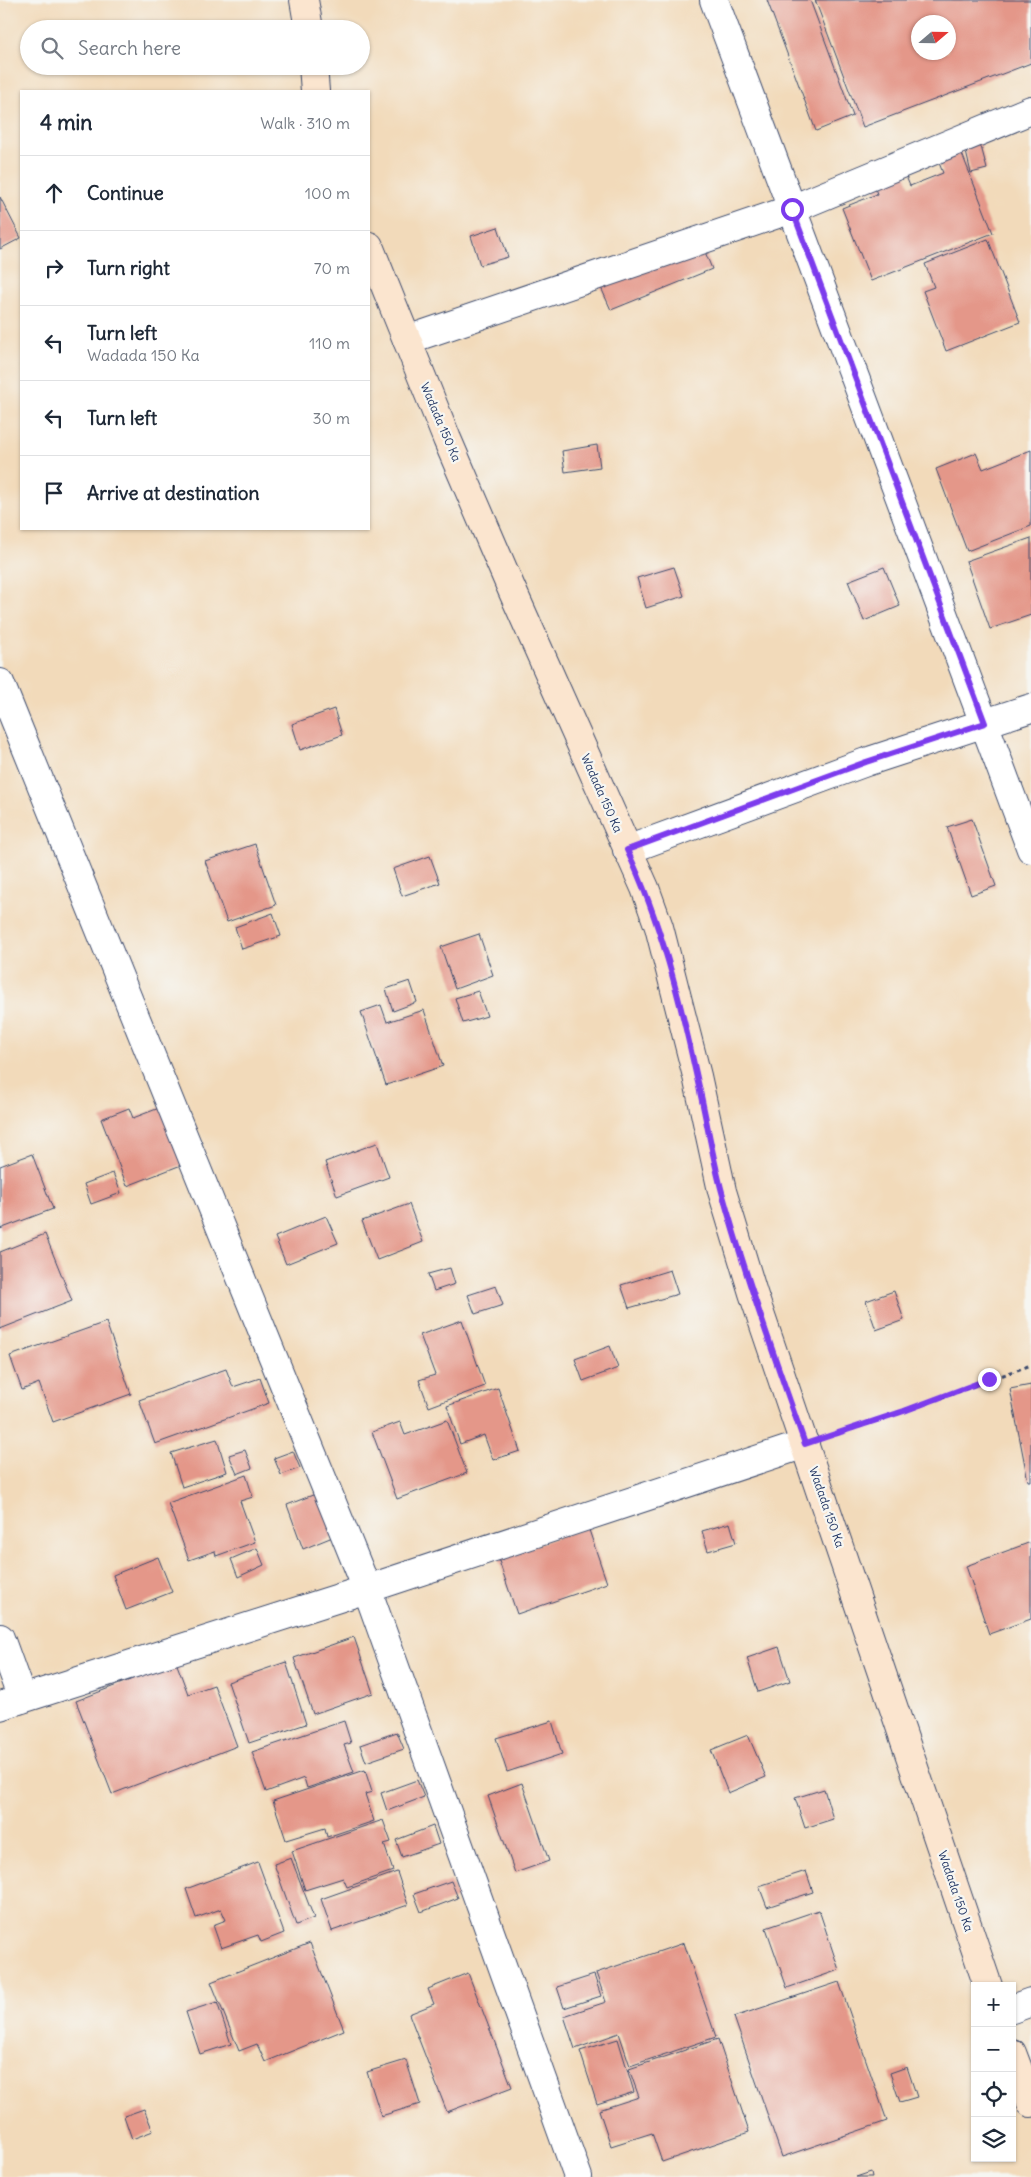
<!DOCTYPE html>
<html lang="en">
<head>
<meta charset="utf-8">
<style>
  body { margin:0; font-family:Delius,sans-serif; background:#f2f2f3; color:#1f2937 }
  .controls { position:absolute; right:15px; bottom:15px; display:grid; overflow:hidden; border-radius:0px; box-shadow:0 1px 4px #0004 }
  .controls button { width:45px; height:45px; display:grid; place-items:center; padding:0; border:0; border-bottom:1px solid #e0e1e3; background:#fff; color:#1f2937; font:25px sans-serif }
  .compass { position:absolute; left:911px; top:15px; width:45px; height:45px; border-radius:50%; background:#fff; box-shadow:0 1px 4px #0004; rotate:70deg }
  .stop { position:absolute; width:15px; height:15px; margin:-11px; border:4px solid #7c3aed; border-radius:50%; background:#fff }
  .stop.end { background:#7c3aed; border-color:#fff; box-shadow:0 1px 5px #0008 }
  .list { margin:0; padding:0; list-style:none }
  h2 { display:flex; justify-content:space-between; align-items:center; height:65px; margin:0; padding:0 20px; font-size:21px }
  h2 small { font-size:16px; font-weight:400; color:#747a83 }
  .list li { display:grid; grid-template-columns:32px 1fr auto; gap:15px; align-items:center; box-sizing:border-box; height:75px; padding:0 20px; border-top:1px solid #e0e1e3 }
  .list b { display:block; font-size:19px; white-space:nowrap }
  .list p { margin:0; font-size:16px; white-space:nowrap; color:#747a83 }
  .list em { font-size:16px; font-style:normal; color:#747a83 }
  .icon { flex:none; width:28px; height:28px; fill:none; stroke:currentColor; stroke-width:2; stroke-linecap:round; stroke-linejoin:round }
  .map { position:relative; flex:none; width:1031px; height:2177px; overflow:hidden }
  .search { position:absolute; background:#fff; box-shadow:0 1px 4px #0004; left:20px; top:20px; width:350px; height:55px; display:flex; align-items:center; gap:12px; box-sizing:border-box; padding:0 18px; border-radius:28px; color:#747a83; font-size:19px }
  .panel { position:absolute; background:#fff; box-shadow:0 1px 4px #0004; left:20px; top:90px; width:350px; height:440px; border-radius:0px }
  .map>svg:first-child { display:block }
  .building { fill:#e49789; fill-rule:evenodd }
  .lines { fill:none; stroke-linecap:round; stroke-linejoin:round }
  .street-casing { stroke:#3b496c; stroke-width:30 }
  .secondary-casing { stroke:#3b496c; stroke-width:30 }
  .path { stroke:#3b496c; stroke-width:3; stroke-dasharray:4 4; stroke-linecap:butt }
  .street { stroke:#fff; stroke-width:28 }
  .secondary { stroke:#fbe5cf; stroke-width:28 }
  .route { stroke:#7c3aed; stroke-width:6 }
  .labels { text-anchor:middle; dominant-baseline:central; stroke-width:4.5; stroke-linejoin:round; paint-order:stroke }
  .street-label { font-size:12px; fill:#1b2f5e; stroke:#f6f6f2 }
</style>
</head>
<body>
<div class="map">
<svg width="1031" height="2177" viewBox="0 0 1031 2177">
  <rect width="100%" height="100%" fill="#f6f6f2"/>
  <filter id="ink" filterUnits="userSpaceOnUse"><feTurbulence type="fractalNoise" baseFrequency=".02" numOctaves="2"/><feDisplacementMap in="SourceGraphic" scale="10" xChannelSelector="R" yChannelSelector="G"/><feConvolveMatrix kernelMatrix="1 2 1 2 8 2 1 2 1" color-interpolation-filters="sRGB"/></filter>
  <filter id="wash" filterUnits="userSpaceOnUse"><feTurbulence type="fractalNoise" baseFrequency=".0096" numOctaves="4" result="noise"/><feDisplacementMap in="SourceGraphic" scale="20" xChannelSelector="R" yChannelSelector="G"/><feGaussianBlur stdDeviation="1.12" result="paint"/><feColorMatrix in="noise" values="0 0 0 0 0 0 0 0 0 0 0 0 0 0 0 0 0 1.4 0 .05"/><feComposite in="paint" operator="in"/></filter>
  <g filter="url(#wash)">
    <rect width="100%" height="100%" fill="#f2daba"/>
    <g id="blocks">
      <path class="building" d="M 767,0 L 810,0 L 853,116 L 816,131 Z
        M 815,0 L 1031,0 L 1031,63 L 863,127 ZM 918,22 L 948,22 L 948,52 L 918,52 Z
        M 978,135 L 987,169 L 971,173 L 963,139 Z
        M 957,141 L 993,233 L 871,281 L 842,208 L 877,194 L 870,174 L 900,162 L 910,186 L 943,173 L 934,150 Z
        M 0,197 L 21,238 L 0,249 Z
        M 498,227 L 508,257 L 480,265 L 471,236 Z
        M 988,239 L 1020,322 L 946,351 L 923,291 L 934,287 L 925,264 Z
        M 701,242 L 712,269 L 611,310 L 599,283 Z
        M 597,445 L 600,467 L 565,472 L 562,451 Z
        M 1031,450 L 1031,526 L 967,551 L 936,469 L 976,453 L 983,469 Z
        M 1031,538 L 1031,615 L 990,629 L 966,561 Z
        M 674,567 L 684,596 L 646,608 L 637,578 Z
        M 884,567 L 900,606 L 864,621 L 848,581 Z
        M 334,709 L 342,735 L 300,750 L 292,724 Z
        M 972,819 L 996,886 L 971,895 L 947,827 Z
        M 255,844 L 276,905 L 227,922 L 205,861 Z
        M 430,856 L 440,883 L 402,896 L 393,869 Z
        M 273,913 L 281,936 L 242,949 L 235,927 Z
        M 479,934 L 493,975 L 455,989 L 441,947 Z
        M 410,981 L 417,1002 L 393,1011 L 386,989 Z
        M 478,991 L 487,1016 L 463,1023 L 455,998 Z
        M 381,1005 L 387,1022 L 424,1010 L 443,1066 L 386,1085 L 361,1012 Z
        M 167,1105 L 189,1162 L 127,1186 L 101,1119 L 129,1108 L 133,1118 Z
        M 377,1143 L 389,1177 L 337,1196 L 325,1162 Z
        M 32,1154 L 53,1209 L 0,1229 L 0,1166 Z
        M 113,1173 L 121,1193 L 91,1204 L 84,1184 Z
        M 409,1204 L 423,1242 L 377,1260 L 362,1221 Z
        M 326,1216 L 338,1243 L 286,1264 L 275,1237 Z
        M 45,1234 L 72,1301 L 0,1329 L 0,1252 Z
        M 450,1268 L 455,1284 L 434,1291 L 428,1274 Z
        M 670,1270 L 678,1294 L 629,1308 L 621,1285 Z
        M 496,1286 L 503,1305 L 475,1314 L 468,1295 Z
        M 894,1291 L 904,1320 L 876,1330 L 866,1301 Z
        M 462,1320 L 485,1386 L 429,1407 L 419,1380 L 435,1375 L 420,1335 Z
        M 106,1322 L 131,1394 L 53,1422 L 39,1383 L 22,1390 L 10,1356 Z
        M 610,1346 L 618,1368 L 583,1381 L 575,1359 Z
        M 226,1369 L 233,1387 L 260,1378 L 269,1403 L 155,1444 L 139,1400 Z
        M 1031,1385 L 1031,1481 L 1028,1481 L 1010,1389 Z
        M 498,1388 L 520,1451 L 493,1460 L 484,1435 L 460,1444 L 447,1406 Z
        M 447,1420 L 467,1473 L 397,1499 L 372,1432 L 400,1422 L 405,1435 Z
        M 217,1439 L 227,1472 L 182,1487 L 171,1453 Z
        M 245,1450 L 252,1468 L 237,1474 L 229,1455 Z
        M 293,1451 L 300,1468 L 281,1475 L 274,1458 Z
        M 246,1475 L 253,1497 L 240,1501 L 255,1542 L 216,1556 L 215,1551 L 189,1560 L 168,1503 Z
        M 318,1493 L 335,1536 L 303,1549 L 287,1505 Z
        M 730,1523 L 736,1543 L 708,1551 L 702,1531 Z
        M 588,1527 L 607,1583 L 517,1614 L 498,1558 Z
        M 1031,1542 L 1031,1619 L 989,1634 L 966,1566 Z
        M 257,1548 L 264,1565 L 238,1577 L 231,1559 Z
        M 158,1557 L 172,1592 L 126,1610 L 113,1575 Z
        M 354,1637 L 373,1693 L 313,1714 L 294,1658 Z
        M 779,1647 L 790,1681 L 758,1692 L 747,1658 Z
        M 176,1662 L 188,1694 L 214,1685 L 237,1746 L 112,1794 L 76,1701 Z
        M 286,1662 L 306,1724 L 249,1743 L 228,1682 Z
        M 344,1721 L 351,1743 L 344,1745 L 354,1772 L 307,1788 L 304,1778 L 266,1792 L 252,1752 Z
        M 552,1721 L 562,1754 L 507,1772 L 496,1738 Z
        M 397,1732 L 404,1749 L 366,1762 L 360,1745 Z
        M 748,1735 L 766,1777 L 728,1793 L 711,1750 Z
        M 365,1770 L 372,1792 L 365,1794 L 374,1821 L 327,1837 L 325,1828 L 286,1840 L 273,1801 Z
        M 417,1780 L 424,1797 L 387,1811 L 381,1793 Z
        M 522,1783 L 549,1861 L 515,1873 L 488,1796 Z
        M 824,1789 L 833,1819 L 805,1828 L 795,1798 Z
        M 383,1820 L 391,1842 L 384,1844 L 393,1871 L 347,1887 L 343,1878 L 305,1890 L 292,1851 Z
        M 433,1826 L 439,1844 L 402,1857 L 396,1840 Z
        M 291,1858 L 314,1918 L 296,1925 L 274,1864 Z
        M 258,1862 L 284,1933 L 261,1942 L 258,1935 L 221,1948 L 213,1925 L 226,1920 L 221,1909 L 196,1918 L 186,1889 Z
        M 806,1871 L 813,1892 L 767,1907 L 759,1886 Z
        M 397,1872 L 408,1905 L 332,1931 L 321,1899 Z
        M 451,1881 L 458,1898 L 421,1912 L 414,1894 Z
        M 819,1910 L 839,1970 L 787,1988 L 766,1928 Z
        M 310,1943 L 344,2030 L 265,2062 L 257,2044 L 239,2051 L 211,1982 Z
        M 684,1943 L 716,2037 L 630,2066 L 619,2033 L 575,2049 L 564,2016 L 606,2002 L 596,1973 Z
        M 468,1973 L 512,2087 L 447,2112 L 409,2014 L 434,2004 L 428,1989 Z
        M 594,1975 L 601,1996 L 564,2008 L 557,1987 Z
        M 839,1982 L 887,2121 L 782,2157 L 734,2017 Z
        M 217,2002 L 231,2044 L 200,2054 L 186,2012 Z
        M 618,2039 L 634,2092 L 597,2104 L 580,2051 Z
        M 718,2039 L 749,2132 L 662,2162 L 652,2133 L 611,2146 L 599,2110 L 639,2097 L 629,2069 Z
        M 406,2060 L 420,2104 L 381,2116 L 367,2072 Z
        M 907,2067 L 917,2097 L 900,2102 L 890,2073 Z
        M 144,2109 L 153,2131 L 132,2139 L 124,2116 Z
        M 871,2172 L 872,2177 L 856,2177 Z"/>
    </g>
  </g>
  <g filter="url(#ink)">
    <use href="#blocks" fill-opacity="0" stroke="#3b496c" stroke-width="1"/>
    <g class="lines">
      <g class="street-casing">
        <path id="street" d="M 714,0 L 1031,849
          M 407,340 L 792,209 L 1031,110
          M 0,683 L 367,1589 L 578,2177
          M 627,850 L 866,762 L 1031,708
          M 0,1638 L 22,1699
          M 0,1706 L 367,1589 L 805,1444
          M 1012,2009 L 1031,2002"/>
      </g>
      <g class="secondary-casing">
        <path id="secondary" d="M 304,0 L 309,29
          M 313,66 L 315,91
          M 369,246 L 447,439 L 512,590 L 645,888 L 659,927 L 697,1076 L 722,1191 L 753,1293 L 988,1986
          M 1012,2053 L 1031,2103"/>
      </g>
      <path class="path" d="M 836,1434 L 904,1411 L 1031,1365"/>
      <use href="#street" class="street"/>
      <use href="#secondary" class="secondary"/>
    </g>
  </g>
  <g class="lines" filter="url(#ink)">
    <path class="route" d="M 792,209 L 985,723 L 866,762 L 627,850 C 661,922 680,1000 697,1078 C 706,1116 712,1155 722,1192 C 746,1278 776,1361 805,1444 L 904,1411 L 989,1379"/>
  </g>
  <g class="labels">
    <g class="street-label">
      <text transform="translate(441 422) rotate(67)">Wadada 150 Ka</text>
      <text transform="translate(602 793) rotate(66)">Wadada 150 Ka</text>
      <text transform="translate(827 1507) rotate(71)">Wadada 150 Ka</text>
      <text transform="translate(956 1891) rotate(71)">Wadada 150 Ka</text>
    </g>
  </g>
</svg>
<div class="controls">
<button>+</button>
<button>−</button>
<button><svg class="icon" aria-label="locate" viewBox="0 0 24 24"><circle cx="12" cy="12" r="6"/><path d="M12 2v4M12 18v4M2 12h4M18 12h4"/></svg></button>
<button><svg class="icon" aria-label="layers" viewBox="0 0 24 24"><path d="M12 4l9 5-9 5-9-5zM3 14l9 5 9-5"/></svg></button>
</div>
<svg class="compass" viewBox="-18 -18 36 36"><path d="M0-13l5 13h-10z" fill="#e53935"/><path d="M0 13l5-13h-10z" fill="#747a83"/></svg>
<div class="stop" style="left:792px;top:209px"></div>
<div class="stop end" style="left:989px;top:1379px"></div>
<div class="search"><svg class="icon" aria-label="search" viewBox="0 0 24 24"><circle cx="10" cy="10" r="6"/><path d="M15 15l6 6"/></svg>Search here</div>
<section class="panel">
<h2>4 min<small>Walk · 310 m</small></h2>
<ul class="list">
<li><svg class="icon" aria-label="ahead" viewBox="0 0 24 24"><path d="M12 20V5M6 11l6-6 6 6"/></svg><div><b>Continue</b></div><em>100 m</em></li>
<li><svg class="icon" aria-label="right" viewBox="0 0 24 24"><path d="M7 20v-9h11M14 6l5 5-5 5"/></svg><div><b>Turn right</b></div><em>70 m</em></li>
<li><svg class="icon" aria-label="left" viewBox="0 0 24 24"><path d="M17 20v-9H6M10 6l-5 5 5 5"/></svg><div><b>Turn left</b><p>Wadada 150 Ka</p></div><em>110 m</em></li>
<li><svg class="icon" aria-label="left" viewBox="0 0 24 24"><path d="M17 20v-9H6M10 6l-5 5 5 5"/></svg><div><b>Turn left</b></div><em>30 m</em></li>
<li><svg class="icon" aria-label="arrive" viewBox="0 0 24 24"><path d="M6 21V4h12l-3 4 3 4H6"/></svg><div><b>Arrive at destination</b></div></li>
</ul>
</section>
</div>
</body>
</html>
